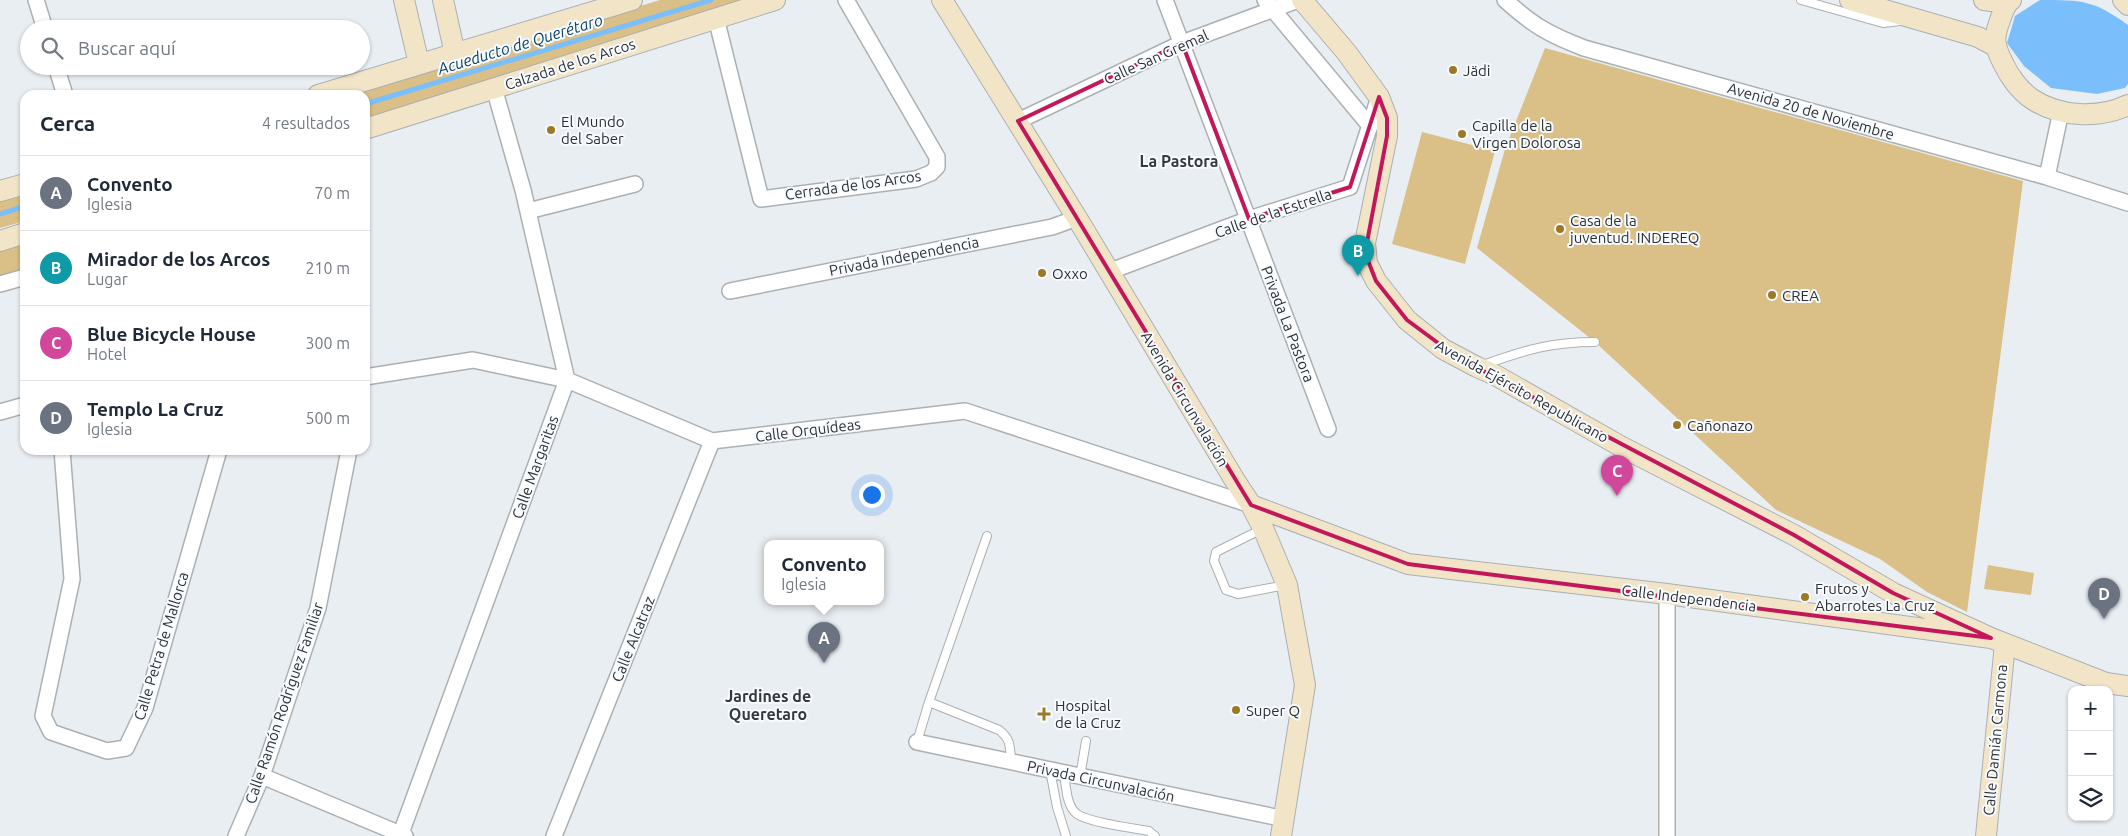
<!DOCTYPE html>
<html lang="es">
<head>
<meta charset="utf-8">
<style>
  body { margin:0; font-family:Ubuntu,sans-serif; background:#f2f2f3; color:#1f2937 }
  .controls { position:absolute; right:15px; bottom:15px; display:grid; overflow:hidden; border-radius:10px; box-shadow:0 1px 4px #0004 }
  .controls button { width:45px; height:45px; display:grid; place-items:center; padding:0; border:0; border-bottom:1px solid #e0e1e3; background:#fff; color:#1f2937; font:25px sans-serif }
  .you { position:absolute; left:871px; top:494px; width:18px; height:18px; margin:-12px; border:4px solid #fff; border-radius:50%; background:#1a73e8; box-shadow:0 0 0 8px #1a73e833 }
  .badge { display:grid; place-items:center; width:32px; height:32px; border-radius:50%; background:#9c7924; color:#fff; font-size:16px; font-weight:700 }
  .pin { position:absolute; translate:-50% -41px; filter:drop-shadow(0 1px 2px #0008) }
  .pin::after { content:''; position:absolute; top:26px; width:18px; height:15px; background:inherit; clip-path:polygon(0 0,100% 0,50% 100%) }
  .popup { position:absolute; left:764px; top:540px; width:120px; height:65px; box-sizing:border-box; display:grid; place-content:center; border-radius:10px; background:#fff; filter:drop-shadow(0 1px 4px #0005); font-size:16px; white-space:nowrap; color:#747a83 }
  .popup b { font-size:19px; color:#1f2937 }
  .popup::after { content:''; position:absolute; left:50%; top:100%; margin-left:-10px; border:10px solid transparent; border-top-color:#fff }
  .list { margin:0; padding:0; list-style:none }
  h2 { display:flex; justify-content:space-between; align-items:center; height:65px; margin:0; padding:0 20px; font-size:21px }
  h2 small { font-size:16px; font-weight:400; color:#747a83 }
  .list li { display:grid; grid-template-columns:32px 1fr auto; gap:15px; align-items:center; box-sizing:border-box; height:75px; padding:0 20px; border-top:1px solid #e0e1e3 }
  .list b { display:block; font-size:19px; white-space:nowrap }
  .list p { margin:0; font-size:16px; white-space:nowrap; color:#747a83 }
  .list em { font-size:16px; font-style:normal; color:#747a83 }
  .icon { flex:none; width:28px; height:28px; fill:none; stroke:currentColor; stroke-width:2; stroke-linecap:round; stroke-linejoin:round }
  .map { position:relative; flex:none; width:2128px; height:836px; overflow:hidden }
  .search { position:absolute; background:#fff; box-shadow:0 1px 4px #0004; left:20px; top:20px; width:350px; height:55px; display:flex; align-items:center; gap:12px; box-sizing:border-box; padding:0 18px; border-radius:28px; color:#747a83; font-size:19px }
  .panel { position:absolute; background:#fff; box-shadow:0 1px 4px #0004; left:20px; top:90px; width:350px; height:365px; border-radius:15px }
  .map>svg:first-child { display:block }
  .green { fill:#dabf86 }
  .water { fill:#7abffb }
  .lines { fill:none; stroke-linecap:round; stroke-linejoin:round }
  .stream { stroke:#7abffb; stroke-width:5 }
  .lane-casing { stroke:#abb0b4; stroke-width:10 }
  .street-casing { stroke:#abb0b4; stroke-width:18 }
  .secondary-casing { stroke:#abb0b4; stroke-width:22 }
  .lane { stroke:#fff; stroke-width:8 }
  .street { stroke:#fff; stroke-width:15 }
  .secondary { stroke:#f1e4c7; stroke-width:20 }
  .marked { fill:none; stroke:#c2185b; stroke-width:4; stroke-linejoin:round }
  .poi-dot { fill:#9c7924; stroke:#f7fbff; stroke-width:2 }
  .labels { text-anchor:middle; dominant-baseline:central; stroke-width:4; stroke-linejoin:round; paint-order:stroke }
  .street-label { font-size:15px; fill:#2e3031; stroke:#f7fbff }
  .poi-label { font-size:15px; fill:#2e3031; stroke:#f7fbff; text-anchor:start }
  .water-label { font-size:16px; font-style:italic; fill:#0e4268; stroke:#f7fbff }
  .neighbourhood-label { font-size:16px; font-weight:bold; fill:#35393d; stroke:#f7fbff }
</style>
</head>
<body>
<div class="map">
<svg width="2128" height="836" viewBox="0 0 2128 836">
  <rect width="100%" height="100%" fill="#e9eef3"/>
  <path class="green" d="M 660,0 L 754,0 L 365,119 L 365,95 L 348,95 Z
    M 1545,48 L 2023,181 L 1967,612 L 1927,592 L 1880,559 L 1776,510 L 1595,342 L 1477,248 L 1505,149 Z
    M 1422,132 L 1495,151 L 1465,264 L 1392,244 Z
    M 25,191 L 25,221 L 0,228 L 0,199 Z
    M 25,233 L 25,277 L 0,284 L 0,241 Z
    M 1988,565 L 2034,573 L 2031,595 L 1984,589 Z"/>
  <path class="water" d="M 2040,0 C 2083,0 2093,0 2128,25 L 2128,84 L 2125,88 L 2097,94 L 2051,88 L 2024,66 L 2007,43 L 2015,16 Z"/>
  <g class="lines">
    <path class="stream" d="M 365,104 L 711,0
      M 0,214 L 25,206"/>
    <g class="lane-casing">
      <path id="lane" d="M 1801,0 L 1883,23 L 1900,21
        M 1483,365 C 1525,350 1551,342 1595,342
        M 1262,529 L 1216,552 L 1214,561 L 1226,590 L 1238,594 L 1286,585
        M 929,702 L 987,536
        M 917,742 L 929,702 L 999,730 C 1011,739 1010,747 1011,762
        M 1050,770 L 1057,807 L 1066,836
        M 1064,773 C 1066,785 1066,806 1077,814 C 1090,823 1133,828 1149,831 L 1155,836
        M 1080,777 L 1086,741"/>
    </g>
    <g class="street-casing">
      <path id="street" d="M 36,0 L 45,29
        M 1165,0 L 1328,429
        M 1265,0 L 1370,126
        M 1505,0 C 1534,26 1548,34 1584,48 L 2047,177 L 2128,203
        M 716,18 L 761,199 L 916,179 L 931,173 L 937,167 L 937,157 L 846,0
        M 56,66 L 65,95
        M 1018,121 L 1182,43 L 1298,0
        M 2047,177 L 2061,111
        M 528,211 L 635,184
        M 1108,272 L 1249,219 L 1350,187 L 1379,97
        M 0,284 L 25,277
        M 730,291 L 1052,227 L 1077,218
        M 365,377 L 473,360 L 567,380 L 712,441 L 965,411 L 1251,505
        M 0,412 L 25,405
        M 62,450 L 72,579 L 43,716 L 51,732 L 107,751 L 126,748 L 145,708 L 219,450
        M 1667,594 L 1667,836
        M 917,742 L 1285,819
        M 262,776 L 405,836
        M 236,836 L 262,776 L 318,608 L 349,450
        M 400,836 L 567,380 L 523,190 L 494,88
        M 554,836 L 712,441"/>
    </g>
    <g class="secondary-casing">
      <path id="secondary" d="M 404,0 L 419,64
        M 443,0 L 455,54
        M 942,0 L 1077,218 L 1234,479 L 1251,505 L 1263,528 L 1287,585 L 1305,685 L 1281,836
        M 1302,0 L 1347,53 L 1379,97 L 1387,118 L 1387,136 L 1365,243 L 1367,263 L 1376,281 L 1407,320 L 1443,349 L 1477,367 L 1495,375 L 1622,447 L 1794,535 L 1893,593 L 1991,638
        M 1850,0 L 1978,37 L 1995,46
        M 1984,0 L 2007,3
        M 2011,0 C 2005,4 2003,12 2000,20 C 1993,39 1994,45 2003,63 C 2009,76 2020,91 2032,99 C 2059,117 2099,119 2128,105
        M 2123,0 L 2128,5
        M 318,95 L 632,0
        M 365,129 L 775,0
        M 0,191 L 25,184
        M 0,241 L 25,233
        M 1251,505 L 1408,564 L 1667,594 L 1991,638 L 2106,683 L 2128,686
        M 1986,836 L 2005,644"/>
    </g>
    <use href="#lane" class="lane"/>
    <use href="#street" class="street"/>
    <use href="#secondary" class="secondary"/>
  </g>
  <path class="marked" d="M 1182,43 L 1249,219 L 1350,187 L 1379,97 L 1387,118 L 1387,136 L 1365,253 L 1376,281 L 1407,320 L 1457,357 L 1794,535 L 1893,593 L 1991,638 L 1408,564 L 1251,505 L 1018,121 Z"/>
  <g class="poi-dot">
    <circle cx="1453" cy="70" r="5"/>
    <circle cx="551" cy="130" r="5"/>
    <circle cx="1462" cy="134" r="5"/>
    <circle cx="1560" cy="229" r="5"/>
    <circle cx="1042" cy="273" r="5"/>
    <circle cx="1772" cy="295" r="5"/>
    <circle cx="1677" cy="425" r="5"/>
    <circle cx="1805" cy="597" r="5"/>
    <circle cx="1236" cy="710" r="5"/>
    <path d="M1041.5 706.5h5v5h5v5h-5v5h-5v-5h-5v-5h5z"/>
  </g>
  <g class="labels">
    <g class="street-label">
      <text transform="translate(1156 57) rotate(-24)">Calle San Gremal</text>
      <text transform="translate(570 64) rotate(-18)">Calzada de los Arcos</text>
      <text transform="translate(1811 111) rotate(16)">Avenida 20 de Noviembre</text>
      <text transform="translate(853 185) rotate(-8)">Cerrada de los Arcos</text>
      <text transform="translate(1273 213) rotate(-19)">Calle de la Estrella</text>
      <text transform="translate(904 256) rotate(-11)">Privada Independencia</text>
      <text transform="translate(1288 324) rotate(69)">Privada La Pastora</text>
      <text transform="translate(1522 391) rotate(29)">Avenida Ejército Republicano</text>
      <text transform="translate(1185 399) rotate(59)">Avenida Circunvalación</text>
      <text transform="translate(808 430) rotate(-7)">Calle Orquídeas</text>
      <text transform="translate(535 467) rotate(-70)">Calle Margaritas</text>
      <text transform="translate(1689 598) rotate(7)">Calle Independencia</text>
      <text transform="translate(633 639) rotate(-68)">Calle Alcatraz</text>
      <text transform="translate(161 646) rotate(-73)">Calle Petra de Mallorca</text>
      <text transform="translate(284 703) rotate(-71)">Calle Ramón Rodríguez Familiar</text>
      <text transform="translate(1995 740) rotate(-85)">Calle Damián Carmona</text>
      <text transform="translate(1101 781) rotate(12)">Privada Circunvalación</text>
    </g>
    <g class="poi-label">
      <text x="1463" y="70">Jädi</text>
      <text x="561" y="121">El Mundo<tspan x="561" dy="17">del Saber</tspan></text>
      <text x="1472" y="125">Capilla de la<tspan x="1472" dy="17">Virgen Dolorosa</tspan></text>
      <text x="1570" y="220">Casa de la<tspan x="1570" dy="17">juventud. INDEREQ</tspan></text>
      <text x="1052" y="273">Oxxo</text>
      <text x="1782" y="295">CREA</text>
      <text x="1687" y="425">Cañonazo</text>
      <text x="1815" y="588">Frutos y<tspan x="1815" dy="17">Abarrotes La Cruz</tspan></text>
      <text x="1055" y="705">Hospital<tspan x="1055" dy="17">de la Cruz</tspan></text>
      <text x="1246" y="710">Super Q</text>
    </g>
    <g class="water-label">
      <text transform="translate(520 44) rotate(-17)">Acueducto de Querétaro</text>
    </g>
    <g class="neighbourhood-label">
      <text x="1179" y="161">La Pastora</text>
      <text x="768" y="696">Jardines de<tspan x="768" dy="18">Queretaro</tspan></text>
    </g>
  </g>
</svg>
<div class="controls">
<button>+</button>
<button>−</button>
<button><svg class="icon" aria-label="layers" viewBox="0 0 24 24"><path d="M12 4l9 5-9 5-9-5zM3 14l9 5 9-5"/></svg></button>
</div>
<div class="you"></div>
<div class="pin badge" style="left:824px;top:663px;background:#6b7280">A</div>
<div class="popup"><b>Convento</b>Iglesia</div>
<div class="pin badge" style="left:1358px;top:276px;background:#0f9aa8">B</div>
<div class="pin badge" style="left:1617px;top:496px;background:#d1479c">C</div>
<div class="pin badge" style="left:2104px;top:619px;background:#6b7280">D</div>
<div class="search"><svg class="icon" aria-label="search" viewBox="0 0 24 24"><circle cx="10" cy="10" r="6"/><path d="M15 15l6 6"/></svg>Buscar aquí</div>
<section class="panel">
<h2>Cerca<small>4 resultados</small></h2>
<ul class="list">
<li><span class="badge" style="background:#6b7280">A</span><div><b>Convento</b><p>Iglesia</p></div><em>70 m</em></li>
<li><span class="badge" style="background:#0f9aa8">B</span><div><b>Mirador de los Arcos</b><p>Lugar</p></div><em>210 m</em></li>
<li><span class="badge" style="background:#d1479c">C</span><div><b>Blue Bicycle House</b><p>Hotel</p></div><em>300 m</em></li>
<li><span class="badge" style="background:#6b7280">D</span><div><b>Templo La Cruz</b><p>Iglesia</p></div><em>500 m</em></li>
</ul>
</section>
</div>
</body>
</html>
